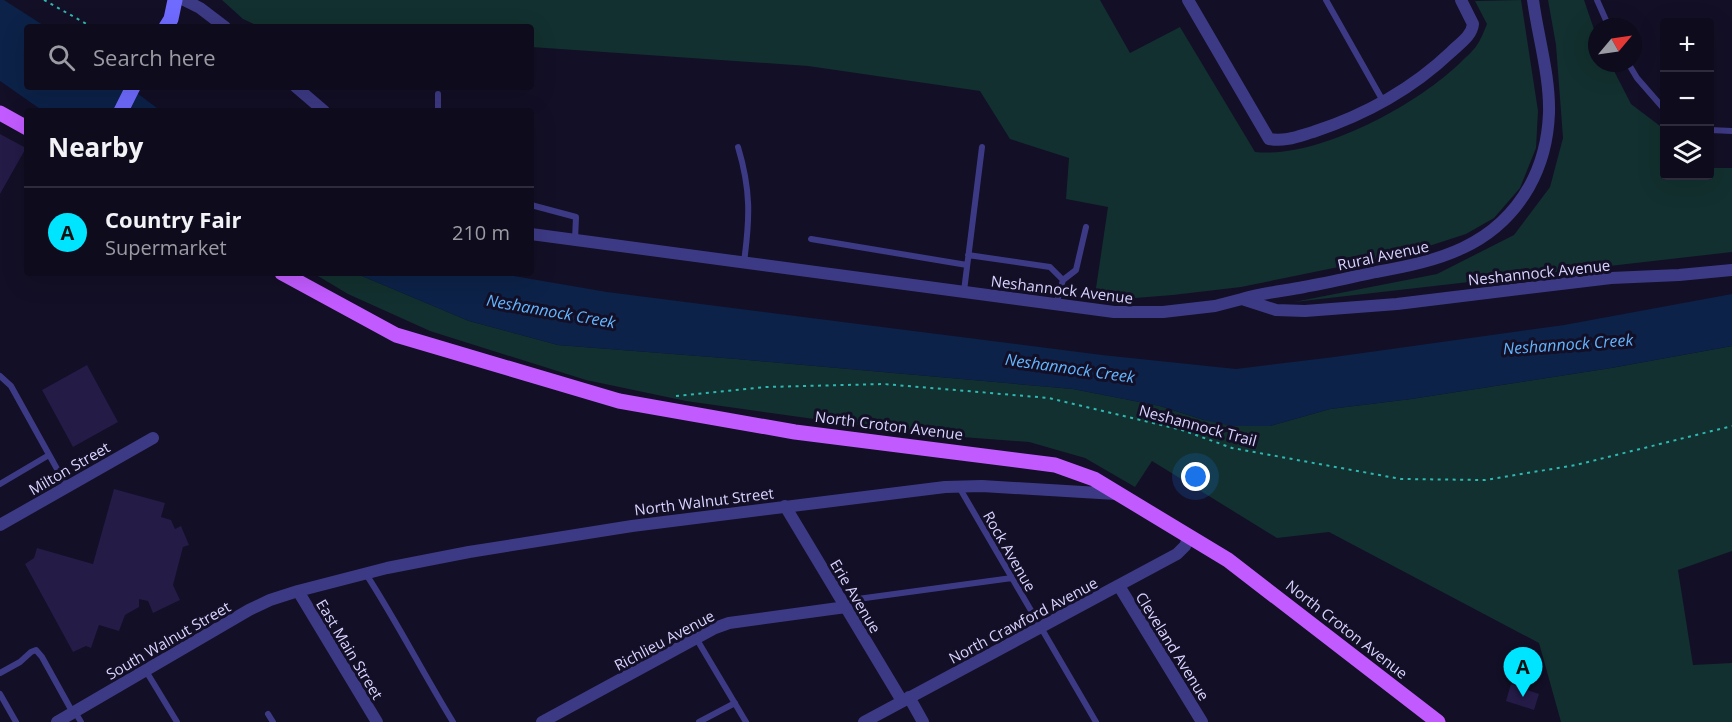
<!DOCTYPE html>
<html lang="en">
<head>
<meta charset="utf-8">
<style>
  body { margin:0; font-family:"Open Sans",sans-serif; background:#171425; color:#f1f3f6 }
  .controls { position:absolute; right:18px; top:18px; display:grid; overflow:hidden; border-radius:6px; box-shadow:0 6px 24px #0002 }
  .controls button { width:54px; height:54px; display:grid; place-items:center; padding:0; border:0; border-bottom:2px solid #2e2b3b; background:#0e0b1c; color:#f1f3f6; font:30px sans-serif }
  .compass { position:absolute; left:1588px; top:18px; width:54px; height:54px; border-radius:50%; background:#0e0b1c; box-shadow:0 6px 24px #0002; rotate:61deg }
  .you { position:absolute; left:1196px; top:477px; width:21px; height:21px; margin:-15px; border:4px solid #fff; border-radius:50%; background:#1a73e8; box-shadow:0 0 0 9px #1a73e833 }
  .badge { display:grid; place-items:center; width:39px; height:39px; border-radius:50%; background:#00e5ff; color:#111; font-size:20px; font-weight:700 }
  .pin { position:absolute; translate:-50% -50px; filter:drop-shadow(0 2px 3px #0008) }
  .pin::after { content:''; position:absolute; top:32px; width:21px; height:18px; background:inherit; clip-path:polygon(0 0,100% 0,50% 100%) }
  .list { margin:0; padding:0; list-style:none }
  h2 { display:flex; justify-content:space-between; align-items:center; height:78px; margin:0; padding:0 24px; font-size:26px }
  h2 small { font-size:20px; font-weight:400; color:#9b9ba3 }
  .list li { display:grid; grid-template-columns:39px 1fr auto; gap:18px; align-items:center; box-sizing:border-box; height:90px; padding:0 24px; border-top:2px solid #2e2b3b }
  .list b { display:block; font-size:22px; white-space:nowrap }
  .list p { margin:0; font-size:20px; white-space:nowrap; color:#9b9ba3 }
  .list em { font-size:20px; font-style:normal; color:#9b9ba3 }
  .icon { flex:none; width:33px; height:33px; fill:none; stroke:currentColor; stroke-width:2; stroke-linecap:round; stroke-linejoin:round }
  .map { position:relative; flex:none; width:1732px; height:722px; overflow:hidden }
  .search { position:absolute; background:#0e0b1c; box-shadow:0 6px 24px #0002; left:24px; top:24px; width:510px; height:66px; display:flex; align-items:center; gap:15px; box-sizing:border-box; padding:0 21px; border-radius:6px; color:#9b9ba3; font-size:22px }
  .panel { position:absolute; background:#0e0b1c; box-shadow:0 6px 24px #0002; left:24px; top:108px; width:510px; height:168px; border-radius:6px }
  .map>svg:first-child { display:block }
  .green { fill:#12302f }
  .water { fill:#0c2248 }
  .building { fill:#241b47 }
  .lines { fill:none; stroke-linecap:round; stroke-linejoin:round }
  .path { stroke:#2fb8b0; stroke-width:2; stroke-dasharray:3 4.5; stroke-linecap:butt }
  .lane { stroke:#3d3a85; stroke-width:6 }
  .street { stroke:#3d3a85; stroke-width:12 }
  .secondary { stroke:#6f6bff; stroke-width:15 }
  .primary { stroke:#c25bff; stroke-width:15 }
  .labels { text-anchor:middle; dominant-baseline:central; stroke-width:6; stroke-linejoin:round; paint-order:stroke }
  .street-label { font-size:15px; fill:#d9d4ff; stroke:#130f26 }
  .water-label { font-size:16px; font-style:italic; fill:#62b6ff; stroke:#130f26 }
</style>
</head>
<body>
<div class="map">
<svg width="1732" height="722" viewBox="0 0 1732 722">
  <rect width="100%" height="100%" fill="#130f26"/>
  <path class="green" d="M 222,0 L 1100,0 L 1130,53 L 1180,27 L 1255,152 C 1318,159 1417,105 1461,62 C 1466,57 1473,51 1477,45 C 1481,39 1484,31 1487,24 L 1475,1 L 1521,0 L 1538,111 L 1536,148 L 1520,188 L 1494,218 L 1466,234 L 1429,246 L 1368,261 L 1241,287 L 1173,295 L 1135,298 L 1095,295 L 1108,207 L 1066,199 L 1069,158 L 1010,139 L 980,91 L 808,66 L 531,47 L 531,27 L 260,27 L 243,19 Z
    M 1548,0 L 1584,0 L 1597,38 L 1597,63 L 1610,63 L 1631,104 L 1664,129 L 1664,176 L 1710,176 L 1710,168 L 1732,168 L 1732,252 L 1294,302 L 1437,274 L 1514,235 L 1550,187 L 1563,138 L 1556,45 Z
    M 313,273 L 355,273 L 469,321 L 558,345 L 737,359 L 1073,389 L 1160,406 L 1204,420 L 1270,426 L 1330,409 L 1411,399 L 1611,368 L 1732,346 L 1732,551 L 1678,570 L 1693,665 L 1732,663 L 1732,722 L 1561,722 L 1539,643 L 1329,532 L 1277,538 L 1152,461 L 1135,487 L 1085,458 L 1029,442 L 922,434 L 686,401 L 586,380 L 430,331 L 348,294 Z"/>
  <path class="water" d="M 0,0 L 4,0 L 46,27 L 27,27 L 27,87 L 129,87 L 161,111 L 43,111 L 0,81 Z
    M 355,273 L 496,273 L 607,292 L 1102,355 L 1236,369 L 1334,357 L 1564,325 L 1732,294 L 1732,346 L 1611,368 L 1411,399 L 1330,409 L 1270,426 L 1232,426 L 1204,420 L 1160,406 L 1073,389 L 737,359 L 558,345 L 469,321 Z"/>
  <path class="building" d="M 0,134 L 26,148 L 0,194 Z
    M 87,365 L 118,422 L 73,447 L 42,390 Z
    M 114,489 L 165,503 L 161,517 L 171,520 L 175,529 L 181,526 L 189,545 L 183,547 L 173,585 L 180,600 L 153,613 L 148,601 L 139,599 L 139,607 L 125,615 L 119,631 L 99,625 L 91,648 L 86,646 L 73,652 L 25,564 L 34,558 L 37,548 L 93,564 Z
    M 1511,684 L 1539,694 L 1534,710 L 1506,701 Z"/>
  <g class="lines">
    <path class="path" d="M 44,0 L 92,27
      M 676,396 L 766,387 L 884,384 L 1049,398 L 1182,430 L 1232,448 L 1401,479 L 1485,480 L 1576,465 L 1732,426"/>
    <path class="lane" d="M 1326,0 L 1383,101
      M 1597,0 L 1609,27
      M 1628,63 L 1637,78 L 1664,109
      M 438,94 L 438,111
      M 1710,130 L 1732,131
      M 738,147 C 751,190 750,218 744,262
      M 531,205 L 576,217 L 575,240
      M 811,239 L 967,265
      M 968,255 L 1050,267 L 1063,280 L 1056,305
      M 1063,280 L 1076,270 L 1086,227
      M 964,291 L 982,147
      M 0,376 L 11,386 L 67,487
      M 0,484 L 49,455
      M 959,487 L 1096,722
      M 366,574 C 397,622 423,673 453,722
      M 843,601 L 1012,578
      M 696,638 L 746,722
      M 146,671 L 177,722
      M 0,673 L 20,662 L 31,652 L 36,650 L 42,657 L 73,713
      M 0,694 L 16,722
      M 75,712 L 81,722
      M 268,714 L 273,722
      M 699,722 L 735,703"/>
    <path class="street" d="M 184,0 L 200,8 L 225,27
      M 1188,0 L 1269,139 C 1285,142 1299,136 1313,132 C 1365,115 1412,89 1451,52 C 1459,44 1472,36 1473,24 L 1461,0
      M 296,87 L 324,111
      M 531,234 L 1114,312 L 1163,312 L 1215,306 L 1242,299 L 1276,310 L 1305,311 L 1397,304 L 1611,278 L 1679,275 L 1732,270
      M 1242,299 C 1262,293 1283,291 1304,287 C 1328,283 1352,277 1376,272 C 1438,261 1495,247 1529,187 C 1542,164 1548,139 1549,113 C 1550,76 1538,37 1533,0
      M 785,506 L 902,701
      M 0,525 L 153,438
      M 1119,586 L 1202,722
      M 298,591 L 377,722
      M 909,697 L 923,722
      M 57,722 L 249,610 L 270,600 L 298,591 L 387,568 L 469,552 L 632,526 L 945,487 L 982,486 L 1116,494
      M 542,722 L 715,628 L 729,623 L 846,607
      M 864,722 L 1177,554 L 1185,546 L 1189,537"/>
    <path class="secondary" d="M 166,27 L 171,19 L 175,0
      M 121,111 L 133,87"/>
    <path class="primary" d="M 0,113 L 27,128
      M 282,273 L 396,335 L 619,401 L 795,432 L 1055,465 L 1094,479 L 1228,560 L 1438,722"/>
  </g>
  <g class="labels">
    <g class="street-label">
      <text transform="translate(1383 255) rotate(-12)">Rural Avenue</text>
      <text transform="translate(1539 272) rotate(-6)">Neshannock Avenue</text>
      <text transform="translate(1062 289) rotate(7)">Neshannock Avenue</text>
      <text transform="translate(889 425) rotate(7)">North Croton Avenue</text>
      <text transform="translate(1198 425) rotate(15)">Neshannock Trail</text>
      <text transform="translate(69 468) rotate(-30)">Milton Street</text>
      <text transform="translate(704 501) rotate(-7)">North Walnut Street</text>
      <text transform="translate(1010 551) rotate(60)">Rock Avenue</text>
      <text transform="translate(856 596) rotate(59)">Erie Avenue</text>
      <text transform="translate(1023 620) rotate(-28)">North Crawford Avenue</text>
      <text transform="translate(1347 629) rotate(38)">North Croton Avenue</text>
      <text transform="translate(168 640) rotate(-30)">South Walnut Street</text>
      <text transform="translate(664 640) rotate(-28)">Richlieu Avenue</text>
      <text transform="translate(1173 646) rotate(58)">Cleveland Avenue</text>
      <text transform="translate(350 649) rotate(59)">East Main Street</text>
    </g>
    <g class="water-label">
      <text transform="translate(551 311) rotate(10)">Neshannock Creek</text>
      <text transform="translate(1568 344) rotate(-4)">Neshannock Creek</text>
      <text transform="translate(1070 368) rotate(8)">Neshannock Creek</text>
    </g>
  </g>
</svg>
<div class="controls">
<button>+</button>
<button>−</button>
<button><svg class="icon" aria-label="layers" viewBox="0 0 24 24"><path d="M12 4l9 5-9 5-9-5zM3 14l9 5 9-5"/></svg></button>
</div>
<svg class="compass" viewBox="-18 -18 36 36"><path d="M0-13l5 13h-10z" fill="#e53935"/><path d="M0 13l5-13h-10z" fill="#9b9ba3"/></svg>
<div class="you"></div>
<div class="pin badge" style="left:1523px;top:697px">A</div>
<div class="search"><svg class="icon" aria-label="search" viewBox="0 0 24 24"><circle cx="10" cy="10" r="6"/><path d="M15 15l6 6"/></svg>Search here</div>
<section class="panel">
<h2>Nearby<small></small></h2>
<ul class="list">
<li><span class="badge">A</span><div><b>Country Fair</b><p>Supermarket</p></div><em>210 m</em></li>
</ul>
</section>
</div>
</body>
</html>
